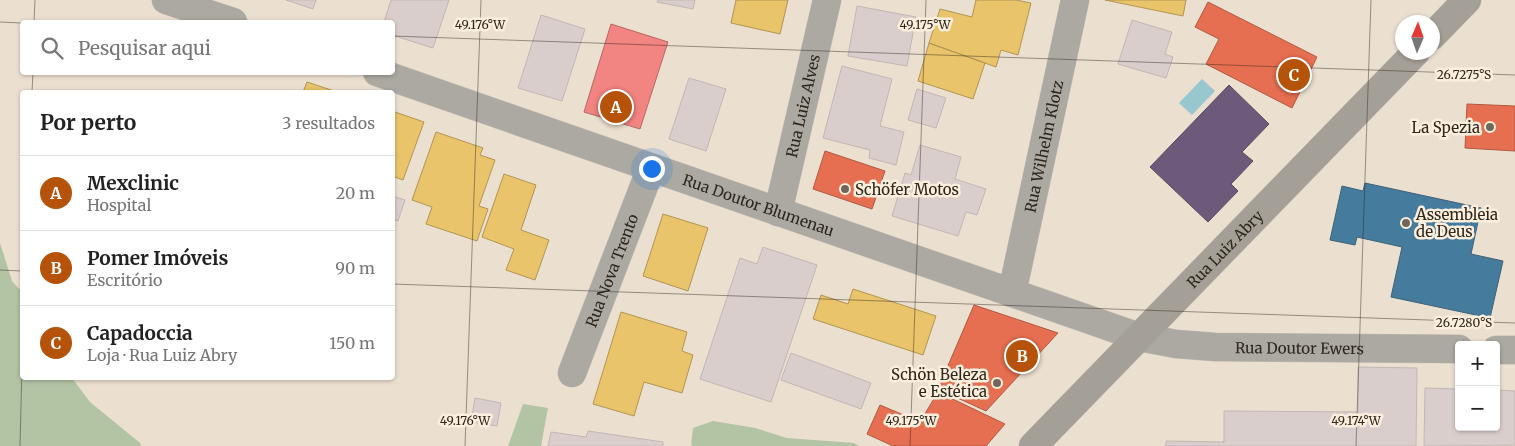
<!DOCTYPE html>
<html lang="pt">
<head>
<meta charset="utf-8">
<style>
  body { margin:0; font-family:Merriweather,serif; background:#f2f2f2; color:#222 }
  .controls { position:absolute; right:15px; bottom:15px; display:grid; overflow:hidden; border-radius:5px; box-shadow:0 1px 4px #0004 }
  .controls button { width:45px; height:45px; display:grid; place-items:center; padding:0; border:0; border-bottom:1px solid #e0e0e0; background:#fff; color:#222; font:25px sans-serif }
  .compass { position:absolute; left:1395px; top:15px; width:45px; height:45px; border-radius:50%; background:#fff; box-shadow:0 1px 4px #0004; rotate:2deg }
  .you { position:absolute; left:651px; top:168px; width:18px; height:18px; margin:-12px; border:4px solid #fff; border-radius:50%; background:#1a73e8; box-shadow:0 0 0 8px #1a73e833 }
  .badge { display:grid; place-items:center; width:32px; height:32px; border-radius:50%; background:#b45309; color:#fff; font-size:16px; font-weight:700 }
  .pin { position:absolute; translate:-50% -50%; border:2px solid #fff; box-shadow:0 1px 5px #0006 }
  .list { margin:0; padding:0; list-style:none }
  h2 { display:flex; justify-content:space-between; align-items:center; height:65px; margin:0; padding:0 20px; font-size:21px }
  h2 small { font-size:16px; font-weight:400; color:#767676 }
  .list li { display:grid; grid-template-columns:32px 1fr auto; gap:15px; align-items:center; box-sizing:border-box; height:75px; padding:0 20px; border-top:1px solid #e0e0e0 }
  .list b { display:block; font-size:19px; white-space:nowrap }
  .list p { margin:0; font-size:16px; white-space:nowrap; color:#767676 }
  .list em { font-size:16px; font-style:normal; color:#767676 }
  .icon { flex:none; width:28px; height:28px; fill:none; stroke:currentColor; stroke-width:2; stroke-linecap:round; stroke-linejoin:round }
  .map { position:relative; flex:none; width:1515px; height:446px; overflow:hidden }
  .search { position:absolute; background:#fff; box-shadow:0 1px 4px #0004; left:20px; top:20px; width:375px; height:55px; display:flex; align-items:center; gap:12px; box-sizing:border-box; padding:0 18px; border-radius:5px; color:#767676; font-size:19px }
  .panel { position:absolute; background:#fff; box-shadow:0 1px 4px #0004; left:20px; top:90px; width:375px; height:290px; border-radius:5px }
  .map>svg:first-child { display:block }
  .forest { fill:#b2c4a4 }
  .water { fill:#98c7cf }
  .homes { fill:#e9c46a; stroke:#b19552 }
  .shops { fill:#e76f51; stroke:#b05941 }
  .offices { fill:#6d597a; stroke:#5a4a5e }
  .health { fill:#f28482; stroke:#b76863 }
  .public { fill:#457b9d; stroke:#3e6276 }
  .building { fill:#d9cecb; stroke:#c2b7b4 }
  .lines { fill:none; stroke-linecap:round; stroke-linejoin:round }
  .minor-casing { stroke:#c7bdb2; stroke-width:29 }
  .major-casing { stroke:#c7bdb2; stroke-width:29 }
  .minor { stroke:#aba9a2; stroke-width:28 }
  .major { stroke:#a5a097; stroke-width:28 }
  .ticks { fill:none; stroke:#2e261b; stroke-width:1; stroke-opacity:0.45 }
  .poi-dot { fill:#70675a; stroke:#fcefde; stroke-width:2 }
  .labels { text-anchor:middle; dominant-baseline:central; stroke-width:5; stroke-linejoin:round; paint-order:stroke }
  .street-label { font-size:15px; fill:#2e261b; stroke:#fcefde }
  .poi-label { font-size:15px; fill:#2e261b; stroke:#fcefde; text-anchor:end }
  .ticks-label { font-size:12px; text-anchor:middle; fill:#2e261b; stroke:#fcefde; stroke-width:5; stroke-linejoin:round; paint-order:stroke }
</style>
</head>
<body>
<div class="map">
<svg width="1515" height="446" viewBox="0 0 1515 446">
  <rect width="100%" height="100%" fill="#ebdfd0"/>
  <path class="forest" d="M 0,243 L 12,281 L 22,292 L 22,378 L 72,378 L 90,402 L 140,443 L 141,446 L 0,446 Z
    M 523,404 L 548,408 L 541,446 L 508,446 Z
    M 713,421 L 755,428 L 787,438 L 854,443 L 859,446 L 693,446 L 691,445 L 693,428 Z"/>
  <path class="water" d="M 1202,79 L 1215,91 L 1192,115 L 1179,103 Z"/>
  <path class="homes" d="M 736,0 L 788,0 L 780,34 L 731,23 Z
    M 976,0 L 1016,0 L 1031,3 L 1018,55 L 1001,50 L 996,67 L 929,43 L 940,9 L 972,17 Z
    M 1105,0 L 1186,0 L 1183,16 Z
    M 929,43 L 985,63 L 973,99 L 918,81 Z
    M 307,82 L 337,92 L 303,92 Z
    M 392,111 L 424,122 L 403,180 L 392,176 Z
    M 436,132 L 483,148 L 480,155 L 495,160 L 479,206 L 488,209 L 477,241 L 426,224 L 432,207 L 412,200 Z
    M 504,174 L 536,185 L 521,230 L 549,240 L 535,280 L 506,270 L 514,249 L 482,237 Z
    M 663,214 L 708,228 L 688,291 L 643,276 Z
    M 853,289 L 936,316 L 923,355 L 813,319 L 821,295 L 848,304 Z
    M 621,312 L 687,332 L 682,351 L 693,355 L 682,393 L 644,382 L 634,416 L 593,404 Z"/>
  <path class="shops" d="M 1208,2 L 1317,57 L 1292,108 L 1206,64 L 1219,39 L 1195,27 Z
    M 1467,104 L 1515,106 L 1515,151 L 1465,148 Z
    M 825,151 L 885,171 L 872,209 L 813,189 Z
    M 974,305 L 1058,333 L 986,411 L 938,389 Z
    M 938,392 L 1005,424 L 986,446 L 893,446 L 867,434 L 880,405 L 920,422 Z"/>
  <path class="offices" d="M 1229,85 L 1269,124 L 1242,152 L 1253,161 L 1231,184 L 1238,191 L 1208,222 L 1150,167 Z"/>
  <path class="health" d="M 611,24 L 668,42 L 640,129 L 584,112 Z"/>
  <path class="public" d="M 1365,183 L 1481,208 L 1471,254 L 1503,261 L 1490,318 L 1391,297 L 1402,247 L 1357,237 L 1355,245 L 1330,240 L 1342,186 L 1363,191 Z"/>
  <path class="building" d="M 286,0 L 316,0 L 313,9 Z
    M 391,0 L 449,0 L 433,48 L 392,35 L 392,22 L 384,22 Z
    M 658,0 L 695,0 L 693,9 L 657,2 Z
    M 857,6 L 916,17 L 907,66 L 848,56 Z
    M 541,15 L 585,29 L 562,101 L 518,88 Z
    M 1132,20 L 1172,32 L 1165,54 L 1173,57 L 1166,78 L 1118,64 Z
    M 842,66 L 892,79 L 880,126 L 904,132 L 896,165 L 869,158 L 870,150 L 823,138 Z
    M 689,78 L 726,89 L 706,151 L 669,139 Z
    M 917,89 L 946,98 L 936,128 L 908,120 Z
    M 920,145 L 961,157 L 955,179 L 986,189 L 977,215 L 966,212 L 958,236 L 892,216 L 905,173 L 911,175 Z
    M 392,196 L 405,200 L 398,221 L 392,219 Z
    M 763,247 L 817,265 L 771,402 L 700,379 L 740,258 L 757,264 Z
    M 791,353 L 871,383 L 861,409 L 781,380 Z
    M 1358,367 L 1417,368 L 1416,446 L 1166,446 L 1166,441 L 1224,442 L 1224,411 L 1358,412 Z
    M 1425,388 L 1459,389 L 1459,427 L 1496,427 L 1496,390 L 1515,391 L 1515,445 L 1424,446 Z
    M 475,398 L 501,403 L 497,426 L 471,422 Z
    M 588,431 L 663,442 L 663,446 L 548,446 L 551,432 L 586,437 Z"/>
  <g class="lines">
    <g class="minor-casing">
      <g id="minor">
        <path d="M 166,0 L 233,22"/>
        <path id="s1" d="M 377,72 L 1139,337 L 1176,344 L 1215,347 L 1459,349"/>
        <path id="s2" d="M 778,212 L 827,0"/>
        <path id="s3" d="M 1012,293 L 1075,0"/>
        <path d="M 1496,350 L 1515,350"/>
        <path id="s4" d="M 572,373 L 651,168"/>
      </g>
    </g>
    <g class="major-casing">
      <g id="major">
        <path d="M 1432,36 L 1467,0"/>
        <path id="s5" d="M 1033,446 L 1416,52"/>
      </g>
    </g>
    <use href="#minor" class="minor"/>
    <use href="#major" class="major"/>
  </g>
  <path class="ticks" d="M 0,22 L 22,23M 34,22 L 35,0M 392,36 L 1515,75M 32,92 L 33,72M 0,270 L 22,271M 392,284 L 1515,323M 20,446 L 22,366M 465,446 L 481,0M 910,446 L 926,0M 1356,446 L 1371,0"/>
  <g class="poi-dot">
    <circle cx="1490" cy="127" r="5"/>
    <circle cx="845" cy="189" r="5"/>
    <circle cx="1406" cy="223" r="5"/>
    <circle cx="997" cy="383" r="5"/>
  </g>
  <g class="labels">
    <g class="street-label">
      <text stroke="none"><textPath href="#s2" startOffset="109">Rua Luiz Alves</textPath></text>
      <text stroke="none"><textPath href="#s3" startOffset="150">Rua Wilhelm Klotz</textPath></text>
      <text stroke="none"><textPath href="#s1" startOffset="404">Rua Doutor Blumenau</textPath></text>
      <text stroke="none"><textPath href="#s5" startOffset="275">Rua Luiz Abry</textPath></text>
      <text stroke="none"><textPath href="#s4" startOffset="110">Rua Nova Trento</textPath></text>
      <text stroke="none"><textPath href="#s1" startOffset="968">Rua Doutor Ewers</textPath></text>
    </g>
    <g class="poi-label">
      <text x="1480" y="127">La Spezia</text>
      <text x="855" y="189" text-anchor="start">Schöfer Motos</text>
      <text x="1416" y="214" text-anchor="start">Assembleia<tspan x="1416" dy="17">de Deus</tspan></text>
      <text x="987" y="374">Schön Beleza<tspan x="987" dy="17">e Estética</tspan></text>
    </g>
  </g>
  <g class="ticks-label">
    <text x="480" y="29">49.176°W</text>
    <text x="925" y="29">49.175°W</text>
    <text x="1464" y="79">26.7275°S</text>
    <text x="1464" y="327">26.7280°S</text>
    <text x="465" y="425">49.176°W</text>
    <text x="911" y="425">49.175°W</text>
    <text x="1356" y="425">49.174°W</text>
  </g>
</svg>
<div class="controls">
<button>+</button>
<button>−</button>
</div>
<svg class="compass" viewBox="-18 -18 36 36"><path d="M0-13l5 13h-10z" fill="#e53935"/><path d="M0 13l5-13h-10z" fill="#767676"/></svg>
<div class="you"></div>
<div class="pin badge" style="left:616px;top:107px">A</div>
<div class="pin badge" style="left:1022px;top:356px">B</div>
<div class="pin badge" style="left:1294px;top:75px">C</div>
<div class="search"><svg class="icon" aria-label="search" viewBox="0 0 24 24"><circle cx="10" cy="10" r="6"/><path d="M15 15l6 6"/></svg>Pesquisar aqui</div>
<section class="panel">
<h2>Por perto<small>3 resultados</small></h2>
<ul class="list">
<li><span class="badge">A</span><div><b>Mexclinic</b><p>Hospital</p></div><em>20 m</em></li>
<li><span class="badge">B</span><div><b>Pomer Imóveis</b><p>Escritório</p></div><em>90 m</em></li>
<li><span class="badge">C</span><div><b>Capadoccia</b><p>Loja · Rua Luiz Abry</p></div><em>150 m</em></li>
</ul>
</section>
</div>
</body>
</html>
